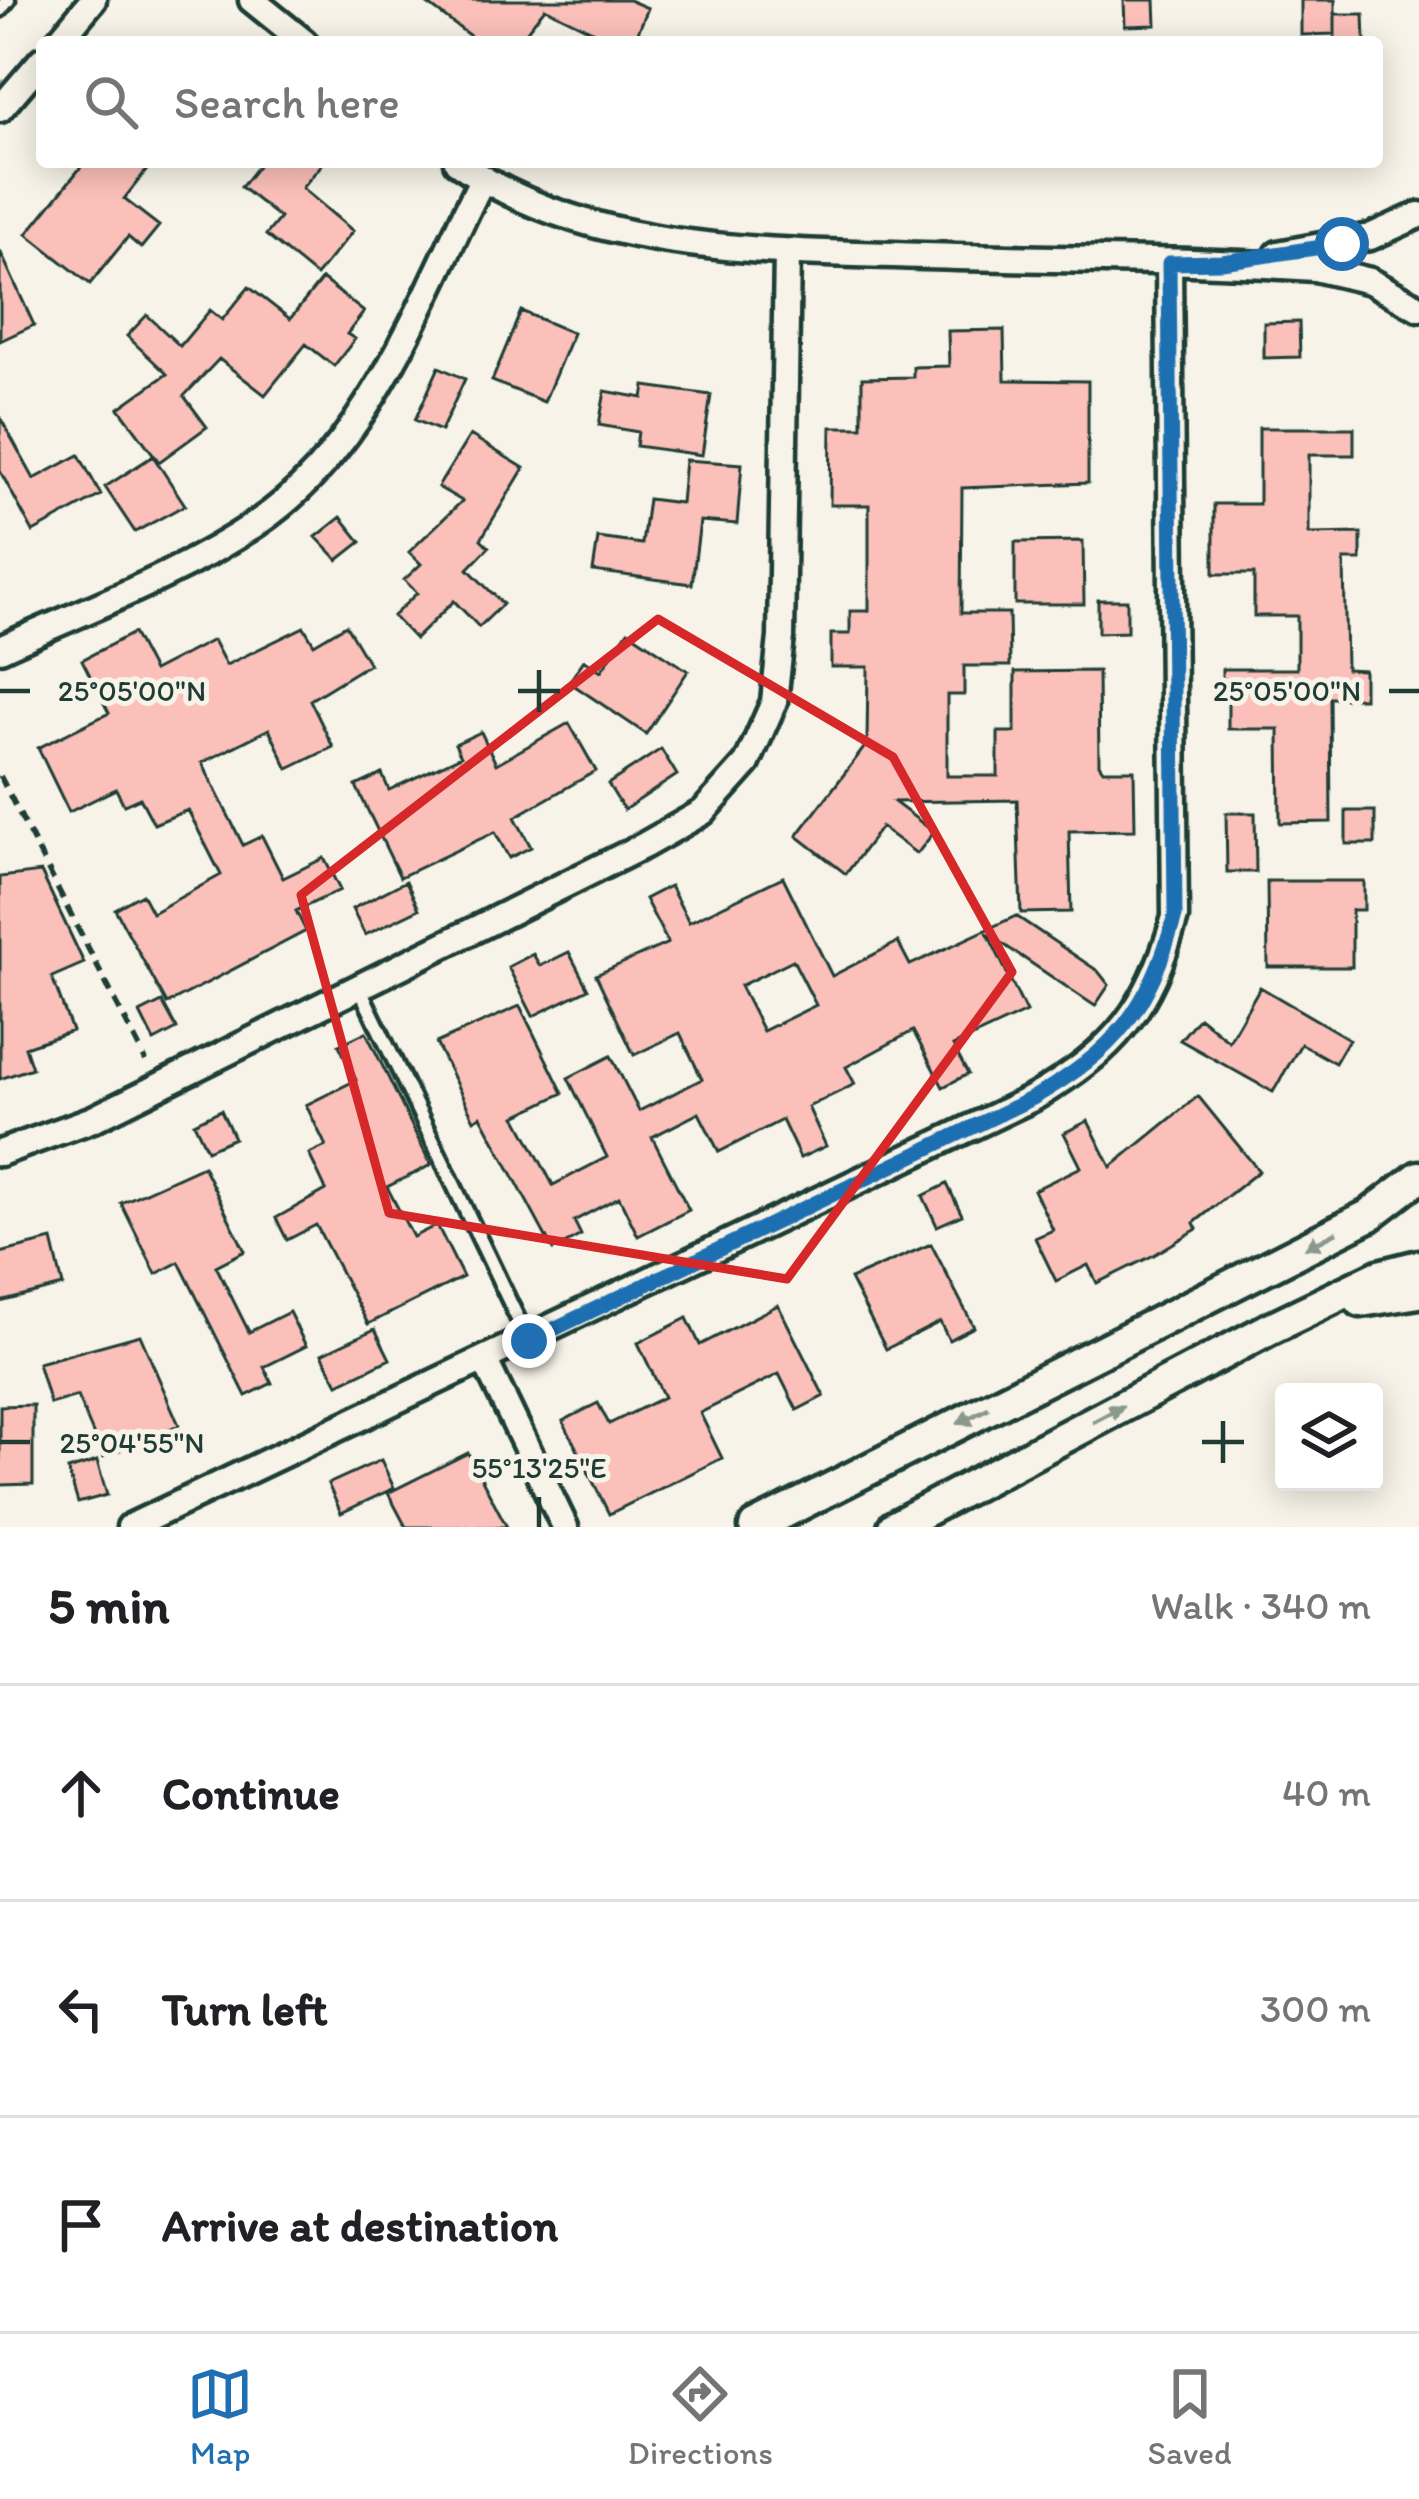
<!DOCTYPE html>
<html lang="en">
<head>
<meta charset="utf-8">
<style>
  body { margin:0; font-family:Itim,sans-serif; background:#f2f2f2; color:#202124 }
  .controls { position:absolute; right:36px; bottom:36px; display:grid; overflow:hidden; border-radius:12px; box-shadow:0 6px 30px #0003 }
  .controls button { width:108px; height:108px; display:grid; place-items:center; padding:0; border:0; border-bottom:3px solid #e0e0e0; background:#fff; color:#202124; font:60px sans-serif }
  .stop { position:absolute; width:36px; height:36px; margin:-27px; border:9px solid #1f6fb2; border-radius:50%; background:#fff }
  .stop.end { background:#1f6fb2; border-color:#fff; box-shadow:0 3px 12px #0008 }
  .list { margin:0; padding:0; list-style:none }
  h2 { display:flex; justify-content:space-between; align-items:center; height:156px; margin:0; padding:0 48px; font-size:51px }
  h2 small { font-size:39px; font-weight:400; color:#757577 }
  .list li { display:grid; grid-template-columns:78px 1fr auto; gap:36px; align-items:center; box-sizing:border-box; height:216px; padding:0 48px; border-top:3px solid #e0e0e0 }
  .list b { display:block; font-size:45px; white-space:nowrap }
  .list em { font-size:39px; font-style:normal; color:#757577 }
  .icon { flex:none; width:66px; height:66px; fill:none; stroke:currentColor; stroke-width:2; stroke-linecap:round; stroke-linejoin:round }
  .map { position:relative; flex:none; width:1419px; height:1527px; overflow:hidden }
  .search { position:absolute; background:#fff; box-shadow:0 6px 30px #0003; left:36px; right:36px; top:36px; height:132px; display:flex; align-items:center; gap:30px; box-sizing:border-box; padding:0 42px; border-radius:12px; color:#757577; font-size:45px }
  .sheet { height:804px; background:#fff }
  nav { display:flex; justify-content:space-around; align-items:center; box-sizing:border-box; height:168px; border-top:3px solid #e0e0e0; background:#fff; font-size:33px; color:#757577 }
  nav a { display:grid; justify-items:center; gap:6px }
  nav .on { color:#1f6fb2 }
  .map>svg:first-child { display:block }
  .building { fill:#fcc0ba; stroke:#1f3d34; stroke-width:3; fill-rule:evenodd }
  .lines { fill:none; stroke-linecap:round; stroke-linejoin:round }
  .service-casing { stroke:#1f3d34; stroke-width:21 }
  .minor-casing { stroke:#1f3d34; stroke-width:33 }
  .tertiary-casing { stroke:#1f3d34; stroke-width:39 }
  .path { stroke:#1f3d34; stroke-width:6; stroke-dasharray:12 9; stroke-linecap:butt }
  .service { stroke:#f7f3e8; stroke-width:12 }
  .minor { stroke:#f7f3e8; stroke-width:24 }
  .tertiary { stroke:#f7f3e8; stroke-width:30 }
  .oneway { fill:#8b988e }
  .route { stroke:#1f6fb2; stroke-width:15 }
  .marked { fill:none; stroke:#d62828; stroke-width:9; stroke-linejoin:round }
  .ticks { fill:none; stroke:#1f3d34; stroke-width:4.5 }
  .ticks-label { font-size:30px; text-anchor:middle; fill:#1f3d34; stroke:#f7f3e8; stroke-width:10; stroke-linejoin:round; paint-order:stroke }
</style>
</head>
<body>
<div class="map">
<svg width="1419" height="1527" viewBox="0 0 1419 1527">
  <rect width="100%" height="100%" fill="#f7f3e8"/>
  <filter id="ink" filterUnits="userSpaceOnUse"><feTurbulence type="fractalNoise" baseFrequency=".00833" numOctaves="2"/><feDisplacementMap in="SourceGraphic" scale="24" xChannelSelector="R" yChannelSelector="G"/><feConvolveMatrix kernelMatrix="1 2 1 2 8 2 1 2 1" color-interpolation-filters="sRGB"/></filter>
  <g filter="url(#ink)">
    <path class="building" d="M 422,0 L 629,0 L 648,8 L 634,42 L 615,42 L 545,8 L 518,42 L 478,42 Z
      M 1124,0 L 1155,0 L 1156,25 L 1125,26 Z
      M 1301,0 L 1335,0 L 1335,34 L 1301,35 Z
      M 1335,14 L 1364,14 L 1365,42 L 1335,42 Z
      M 85,162 L 153,162 L 124,199 L 159,226 L 141,248 L 128,237 L 90,284 L 27,234 Z
      M 261,162 L 324,162 L 302,188 L 353,231 L 316,276 L 266,235 L 280,218 L 241,187 Z
      M 0,251 L 34,325 L 0,341 Z
      M 322,279 L 364,312 L 347,334 L 355,339 L 334,366 L 306,344 L 265,395 L 219,359 L 184,396 L 207,427 L 159,462 L 119,408 L 167,374 L 127,336 L 147,315 L 180,346 L 210,310 L 222,320 L 249,287 L 290,319 Z
      M 521,311 L 573,333 L 544,402 L 492,381 Z
      M 1299,322 L 1300,357 L 1264,358 L 1264,323 Z
      M 1004,330 L 1005,380 L 1088,381 L 1088,483 L 962,488 L 961,613 L 1009,613 L 1010,666 L 964,666 L 964,695 L 947,695 L 947,776 L 998,776 L 998,732 L 1015,732 L 1015,672 L 1098,671 L 1099,764 L 1103,770 L 1134,770 L 1135,830 L 1069,831 L 1071,912 L 1021,913 L 1017,800 L 894,802 L 934,832 L 917,854 L 881,827 L 846,874 L 797,836 L 867,744 L 868,667 L 831,667 L 831,634 L 850,634 L 850,611 L 869,611 L 869,505 L 830,505 L 831,427 L 862,427 L 862,378 L 913,377 L 913,367 L 949,366 L 948,331 Z
      M 439,367 L 465,379 L 441,431 L 415,420 Z
      M 645,386 L 711,395 L 702,455 L 636,446 L 638,432 L 599,425 L 605,391 L 643,398 Z
      M 0,417 L 34,479 L 79,455 L 101,495 L 33,532 L 0,471 Z
      M 1259,428 L 1354,428 L 1354,455 L 1309,455 L 1309,534 L 1361,533 L 1361,560 L 1344,560 L 1346,669 L 1364,670 L 1364,698 L 1330,698 L 1331,822 L 1280,823 L 1279,729 L 1228,729 L 1228,698 L 1222,698 L 1222,669 L 1297,669 L 1297,616 L 1254,616 L 1254,574 L 1214,574 L 1214,504 L 1259,504 Z
      M 470,435 L 524,468 L 481,539 L 489,547 L 468,569 L 503,604 L 479,627 L 454,601 L 415,639 L 393,616 L 417,593 L 404,580 L 421,564 L 409,552 L 462,501 L 438,487 Z
      M 153,456 L 185,505 L 135,532 L 105,487 Z
      M 685,460 L 742,464 L 737,524 L 700,521 L 692,584 L 593,571 L 598,538 L 642,544 L 648,499 L 681,503 Z
      M 341,517 L 361,542 L 338,560 L 316,537 Z
      M 1083,541 L 1084,604 L 1015,604 L 1015,542 Z
      M 1098,600 L 1127,600 L 1127,632 L 1098,633 Z
      M 346,625 L 369,664 L 310,700 L 333,747 L 288,769 L 269,729 L 202,763 L 243,845 L 262,836 L 283,878 L 324,858 L 340,890 L 296,911 L 306,931 L 167,1004 L 115,909 L 142,894 L 152,913 L 221,875 L 188,810 L 154,824 L 140,798 L 124,805 L 116,789 L 69,812 L 38,748 L 109,713 L 82,660 L 133,633 L 153,671 L 213,640 L 226,665 L 304,627 L 314,644 Z
      M 628,631 L 688,671 L 646,734 L 569,682 L 584,660 L 601,671 Z
      M 569,723 L 596,771 L 515,817 L 531,847 L 509,858 L 495,832 L 400,877 L 356,786 L 382,774 L 389,790 L 461,756 L 455,744 L 481,732 L 496,764 Z
      M 661,749 L 677,775 L 624,810 L 608,784 Z
      M 1346,811 L 1375,811 L 1375,844 L 1346,844 Z
      M 1226,813 L 1255,813 L 1256,872 L 1227,872 Z
      M 41,872 L 84,963 L 52,977 L 72,1031 L 25,1047 L 32,1068 L 0,1079 L 0,877 Z
      M 783,877 L 832,976 L 898,942 L 910,965 L 1016,916 L 1098,971 L 1109,985 L 1095,1006 L 988,934 L 1026,1012 L 953,1046 L 968,1074 L 943,1087 L 913,1031 L 846,1067 L 855,1084 L 808,1107 L 826,1146 L 800,1158 L 782,1120 L 719,1152 L 699,1113 L 652,1137 L 689,1210 L 638,1236 L 619,1197 L 574,1221 L 581,1235 L 553,1250 L 481,1116 L 474,1120 L 436,1043 L 520,1006 L 563,1093 L 516,1116 L 553,1185 L 607,1157 L 568,1078 L 611,1056 L 639,1111 L 702,1079 L 680,1033 L 634,1055 L 596,975 L 668,943 L 645,899 L 670,886 L 689,922 ZM 793,960 L 816,1005 L 763,1031 L 740,986 Z
      M 406,881 L 419,909 L 365,935 L 352,909 Z
      M 1267,881 L 1364,881 L 1364,910 L 1352,910 L 1352,967 L 1268,967 Z
      M 569,952 L 588,989 L 533,1016 L 508,967 L 533,954 L 540,966 Z
      M 1260,987 L 1349,1039 L 1335,1063 L 1301,1044 L 1273,1092 L 1180,1040 L 1199,1017 L 1229,1041 Z
      M 162,1002 L 177,1029 L 154,1041 L 140,1013 Z
      M 366,1032 L 431,1165 L 387,1187 L 413,1237 L 437,1225 L 463,1277 L 368,1324 L 316,1225 L 287,1240 L 276,1218 L 326,1190 L 309,1154 L 326,1146 L 306,1105 L 356,1080 L 339,1045 Z
      M 1198,1096 L 1259,1171 L 1194,1223 L 1197,1229 L 1154,1255 L 1097,1283 L 1088,1265 L 1056,1281 L 1035,1238 L 1053,1230 L 1034,1190 L 1081,1167 L 1064,1133 L 1088,1121 L 1111,1167 Z
      M 221,1110 L 234,1138 L 207,1150 L 194,1123 Z
      M 203,1166 L 245,1251 L 216,1266 L 249,1332 L 289,1312 L 306,1346 L 264,1367 L 272,1383 L 246,1396 L 179,1262 L 156,1274 L 121,1203 Z
      M 947,1184 L 962,1215 L 937,1226 L 923,1196 Z
      M 52,1240 L 63,1286 L 0,1302 L 0,1253 Z
      M 931,1244 L 974,1327 L 949,1340 L 940,1322 L 886,1349 L 850,1279 Z
      M 778,1305 L 824,1396 L 797,1410 L 779,1374 L 700,1413 L 722,1458 L 609,1514 L 563,1421 L 598,1403 L 609,1424 L 664,1397 L 638,1343 L 687,1318 L 700,1345 Z
      M 375,1329 L 390,1359 L 338,1384 L 322,1354 Z
      M 140,1335 L 179,1425 L 103,1457 L 77,1396 L 50,1404 L 38,1363 Z
      M 33,1405 L 33,1484 L 0,1485 L 0,1406 Z
      M 468,1453 L 507,1527 L 406,1527 L 388,1493 Z
      M 381,1460 L 394,1488 L 341,1513 L 328,1484 Z
      M 97,1461 L 107,1495 L 78,1503 L 68,1470 Z"/>
    <g class="lines">
      <g class="service-casing">
        <path id="service" d="M 0,10 L 8,0
          M 359,987 L 527,1338"/>
      </g>
      <g class="minor-casing">
        <path id="minor" d="M 252,0 L 304,42
          M 58,42 L 93,0
          M 0,109 L 42,60
          M 457,162 C 589,255 769,251 924,256 C 1054,260 1185,259 1315,268 L 1370,281 L 1419,308
          M 1278,254 L 1370,237 L 1419,215
          M 0,649 C 85,610 179,576 257,523 C 371,447 422,297 482,180
          M 0,1153 L 93,1119 L 645,845 L 703,812 L 747,763 L 774,702 L 781,637 L 787,252
          M 485,1361 L 565,1527
          M 130,1527 L 1033,1098 C 1116,1050 1149,1009 1175,917 L 1169,263"/>
      </g>
      <g class="tertiary-casing">
        <path id="tertiary" d="M 1361,1301 L 1419,1292
          M 755,1527 L 1368,1216 L 1419,1177
          M 894,1527 L 1269,1329 L 1379,1276 L 1419,1266"/>
      </g>
      <path class="path" d="M 0,776 L 146,1061"/>
      <use href="#service" class="service"/>
      <use href="#minor" class="minor"/>
      <use href="#tertiary" class="tertiary"/>
    </g>
    <defs><path id="oneway-solid" d="M-6-.8H1V-3.2L6.5 0L1 3.2V.8H-6Z" transform="scale(3)"/></defs>
    <g class="oneway">
      <use href="#oneway-solid" transform="translate(1321 1240) rotate(153)"/>
      <use href="#oneway-solid" transform="translate(1108 1414) rotate(-28)"/>
      <use href="#oneway-solid" transform="translate(973 1416) rotate(153)"/>
    </g>
  </g>
  <g class="lines" filter="url(#ink)">
    <path class="route" d="M 529,1341 L 1033,1098 C 1116,1050 1149,1009 1175,916 L 1169,263 L 1222,262 L 1342,244"/>
  </g>
  <path class="marked" d="M 658,619 L 893,757 L 1012,972 L 787,1279 L 389,1213 L 301,895 Z"/>
  <path class="ticks" d="M 539,670 L 539,712M 0,691 L 30,691M 518,691 L 560,691M 1389,691 L 1419,691M 1223,1421 L 1223,1463M 0,1442 L 30,1442M 1202,1442 L 1244,1442M 539,1497 L 539,1527"/>
  <g class="ticks-label">
    <text x="132" y="701">25°05'00"N</text>
    <text x="1287" y="701">25°05'00"N</text>
    <text x="132" y="1453">25°04'55"N</text>
    <text x="539" y="1478">55°13'25"E</text>
  </g>
</svg>
<div class="controls">
<button><svg class="icon" aria-label="layers" viewBox="0 0 24 24"><path d="M12 4l9 5-9 5-9-5zM3 14l9 5 9-5"/></svg></button>
</div>
<div class="stop" style="left:1342px;top:244px"></div>
<div class="stop end" style="left:529px;top:1341px"></div>
<div class="search"><svg class="icon" aria-label="search" viewBox="0 0 24 24"><circle cx="10" cy="10" r="6"/><path d="M15 15l6 6"/></svg>Search here</div>
</div>
<section class="sheet">
<h2>5 min<small>Walk · 340 m</small></h2>
<ul class="list">
<li><svg class="icon" aria-label="ahead" viewBox="0 0 24 24"><path d="M12 20V5M6 11l6-6 6 6"/></svg><div><b>Continue</b></div><em>40 m</em></li>
<li><svg class="icon" aria-label="left" viewBox="0 0 24 24"><path d="M17 20v-9H6M10 6l-5 5 5 5"/></svg><div><b>Turn left</b></div><em>300 m</em></li>
<li><svg class="icon" aria-label="arrive" viewBox="0 0 24 24"><path d="M6 21V4h12l-3 4 3 4H6"/></svg><div><b>Arrive at destination</b></div></li>
</ul>
</section>
<nav>
<a class="on"><svg class="icon" aria-label="map" viewBox="0 0 24 24"><path d="M3 6l6-2 6 2 6-2v14l-6 2-6-2-6 2zM9 4v14M15 6v14"/></svg>Map</a>
<a><svg class="icon" aria-label="directions" viewBox="0 0 24 24"><path d="M12 3l9 9-9 9-9-9zM9 14v-3h6M13 9l2 2-2 2"/></svg>Directions</a>
<a><svg class="icon" aria-label="saved" viewBox="0 0 24 24"><path d="M7 4h10v16l-5-4-5 4z"/></svg>Saved</a>
</nav>
</body>
</html>
